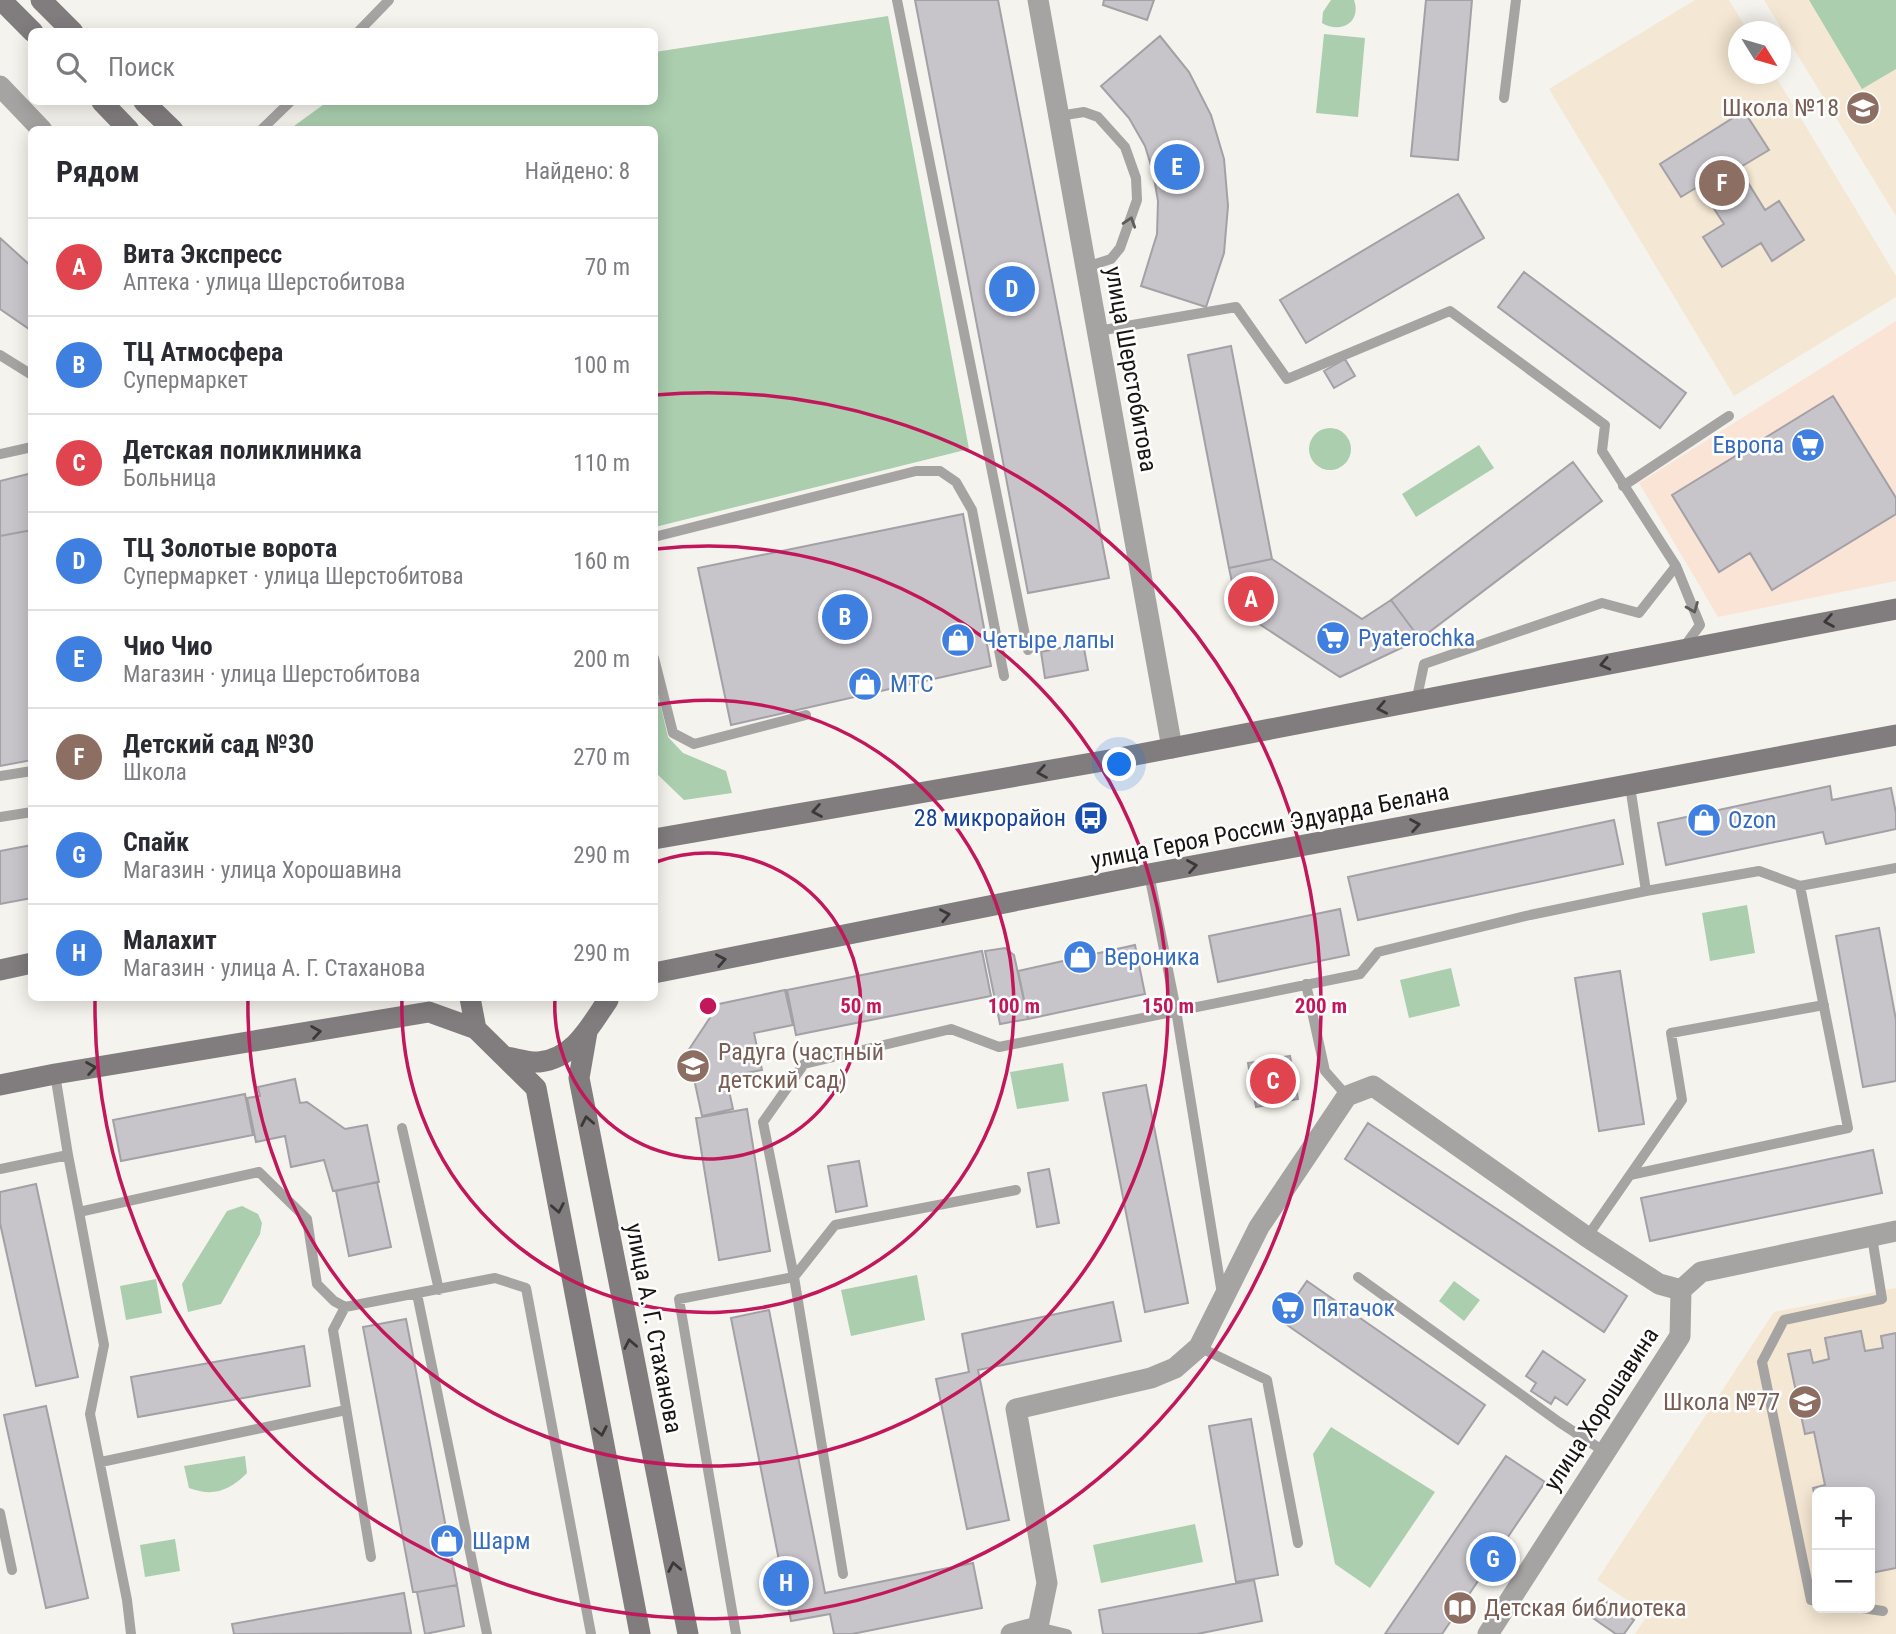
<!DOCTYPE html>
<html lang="ru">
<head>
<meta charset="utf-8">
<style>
  body { margin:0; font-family:"Roboto Condensed",sans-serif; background:#f2f2f3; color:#2b2b33 }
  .controls { position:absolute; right:21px; bottom:21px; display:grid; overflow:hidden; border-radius:10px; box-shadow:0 4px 18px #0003 }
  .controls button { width:63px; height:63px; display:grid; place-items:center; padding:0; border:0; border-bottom:2px solid #e1e1e2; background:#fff; color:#2b2b33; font:35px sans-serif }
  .compass { position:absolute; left:1728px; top:21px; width:63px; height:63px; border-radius:50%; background:#fff; box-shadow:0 4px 18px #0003; rotate:127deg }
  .you { position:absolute; left:1120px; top:765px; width:24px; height:24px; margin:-18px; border:5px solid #fff; border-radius:50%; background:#1a73e8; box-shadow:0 0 0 10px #1a73e833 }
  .badge { display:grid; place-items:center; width:46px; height:46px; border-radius:50%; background:#337686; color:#fff; font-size:23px; font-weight:700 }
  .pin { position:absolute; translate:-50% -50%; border:4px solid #fff; box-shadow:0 2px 7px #0006 }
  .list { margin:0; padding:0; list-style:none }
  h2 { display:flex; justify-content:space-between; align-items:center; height:91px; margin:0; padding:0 28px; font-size:30px }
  h2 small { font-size:23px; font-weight:400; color:#7c7c81 }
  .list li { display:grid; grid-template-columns:46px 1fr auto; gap:21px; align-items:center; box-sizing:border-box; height:98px; padding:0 28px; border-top:2px solid #e1e1e2 }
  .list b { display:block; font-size:26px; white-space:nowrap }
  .list p { margin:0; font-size:23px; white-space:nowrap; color:#7c7c81 }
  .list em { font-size:23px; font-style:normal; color:#7c7c81 }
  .icon { flex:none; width:38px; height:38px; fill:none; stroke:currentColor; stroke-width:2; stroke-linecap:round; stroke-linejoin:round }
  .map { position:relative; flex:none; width:1896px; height:1634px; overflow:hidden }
  .search { position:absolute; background:#fff; box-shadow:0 4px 18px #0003; left:28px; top:28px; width:630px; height:77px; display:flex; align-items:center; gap:18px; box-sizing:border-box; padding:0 24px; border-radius:10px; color:#7c7c81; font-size:26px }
  .panel { position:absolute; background:#fff; box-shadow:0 4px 18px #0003; left:28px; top:126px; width:630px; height:875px; border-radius:10px }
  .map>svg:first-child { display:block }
  .commercial { fill:#fae4d6 }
  .education { fill:#f4e7d3; fill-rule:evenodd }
  .green { fill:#aaceae }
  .building { fill:#c7c4ca; stroke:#a3a0a6; stroke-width:2 }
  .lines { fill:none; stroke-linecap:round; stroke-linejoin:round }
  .lane { stroke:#a6a3a3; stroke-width:10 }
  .street { stroke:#a6a3a3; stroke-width:21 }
  .secondary { stroke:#817c7d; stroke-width:21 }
  .oneway { stroke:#5e5c5b }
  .oneway2 { stroke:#3b3938 }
  .ring { fill:none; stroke:#c2185b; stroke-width:3.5 }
  .labels { text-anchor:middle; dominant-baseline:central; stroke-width:5; stroke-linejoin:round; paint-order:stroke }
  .education-label { font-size:24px; fill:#785e54; stroke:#fff; text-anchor:end }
  .street-label { font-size:24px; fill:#161513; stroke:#fff }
  .shop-label { font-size:24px; fill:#366cbe; stroke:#fff; text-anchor:start }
  .transit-label { font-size:24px; fill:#164399; stroke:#fff; text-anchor:end }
  .centre { fill:#c2185b; stroke:#fff; stroke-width:3.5 }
  .ring-label { font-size:21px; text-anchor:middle; font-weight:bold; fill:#c2185b; stroke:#fff; stroke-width:5; stroke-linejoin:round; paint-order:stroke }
</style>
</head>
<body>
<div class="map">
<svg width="1896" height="1634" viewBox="0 0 1896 1634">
  <rect width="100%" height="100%" fill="#f5f3ed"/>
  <path class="commercial" d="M 1896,321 L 1896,581 L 1718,617 L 1639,483 Z"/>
  <path class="education" d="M 1695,0 L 1729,0 L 1748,31 L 1738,32 L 1738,74 L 1774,74 L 1896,276 L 1896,297 L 1734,396 L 1549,89 Z
    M 1764,0 L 1896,0 L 1896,216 Z
    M 1896,1288 L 1896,1634 L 1635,1634 L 1648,1614 L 1597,1580 L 1774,1312 ZM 1817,1492 L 1870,1492 L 1870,1608 L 1817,1608 Z"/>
  <path class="green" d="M 1331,0 L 1354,0 C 1362,23 1340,34 1322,23 L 1323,12 Z
    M 1809,0 L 1896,0 L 1896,69 L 1862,89 Z
    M 888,16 L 969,449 L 655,527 L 654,130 L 297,130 L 294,126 L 327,102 L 654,102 L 655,52 Z
    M 1324,34 L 1365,38 L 1358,117 L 1316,113 Z
    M1309 449a21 21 0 1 1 42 0a21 21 0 1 1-42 0Z
    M 1479,445 L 1494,468 L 1416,517 L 1402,494 Z
    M 654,677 L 668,737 L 683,753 L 726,771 L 732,793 L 684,800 L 655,772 Z
    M 1747,905 L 1755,953 L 1710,961 L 1702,913 Z
    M 1451,968 L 1460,1006 L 1409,1018 L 1400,980 Z
    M 1063,1063 L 1069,1101 L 1017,1109 L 1010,1072 Z
    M 242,1206 L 258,1214 L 262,1223 L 260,1234 L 221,1304 L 188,1312 L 182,1284 L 227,1211 Z
    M 917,1275 L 925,1320 L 851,1336 L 841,1290 Z
    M 156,1279 L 162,1313 L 126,1320 L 120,1286 Z
    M 1454,1281 L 1480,1300 L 1464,1321 L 1439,1301 Z
    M 1331,1427 L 1435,1492 L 1370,1588 L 1335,1564 L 1313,1454 Z
    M 245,1456 L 247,1473 C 229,1491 213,1497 189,1488 L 184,1466 Z
    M 1195,1524 L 1203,1562 L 1101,1583 L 1093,1545 Z
    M 175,1539 L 180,1571 L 145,1577 L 140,1545 Z"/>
  <path class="building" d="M 915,0 L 998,0 L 1109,578 L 1028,593 Z
    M 1104,0 L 1154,0 L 1147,20 L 1103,5 Z
    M 1426,0 L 1472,0 L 1458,160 L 1411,156 Z
    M 1160,36 L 1189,72 L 1211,115 L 1224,159 L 1228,206 L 1224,253 L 1206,307 L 1141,286 L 1157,234 L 1158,201 L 1153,172 L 1145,146 L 1129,118 L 1101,86 Z
    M 1744,111 L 1769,150 L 1739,168 L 1765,210 L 1779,201 L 1804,240 L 1772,261 L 1761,243 L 1722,267 L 1703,237 L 1724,224 L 1699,186 L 1681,197 L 1660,164 Z
    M 1458,194 L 1484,238 L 1306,343 L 1280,300 Z
    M 0,238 L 32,267 L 32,331 L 0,309 Z
    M 1524,272 L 1686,393 L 1660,428 L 1498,307 Z
    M 1231,346 L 1272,559 L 1229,568 L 1188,355 Z
    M 1345,359 L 1355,376 L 1334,388 L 1324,371 Z
    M 1833,396 L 1896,498 L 1896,514 L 1772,590 L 1750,553 L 1719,572 L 1672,495 Z
    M 1573,462 L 1602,501 L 1420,639 L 1391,600 Z
    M 32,473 L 32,530 L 0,536 L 0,481 Z
    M 963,514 L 991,666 L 731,725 L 698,568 Z
    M 32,530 L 32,760 L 0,766 L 0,536 Z
    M 1272,559 L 1362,619 L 1391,600 L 1420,639 L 1340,677 L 1238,610 L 1229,568 Z
    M 1083,643 L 1088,670 L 1045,678 L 1041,652 Z
    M 1830,786 L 1832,800 L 1891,788 L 1896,813 L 1896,829 L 1826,844 L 1823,832 L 1666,865 L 1658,823 Z
    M 1614,820 L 1623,864 L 1358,920 L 1348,877 Z
    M 32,845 L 32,898 L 0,904 L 0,851 Z
    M 1340,909 L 1349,955 L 1218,982 L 1209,936 Z
    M 1879,928 L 1896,1020 L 1896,1081 L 1863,1087 L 1836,936 Z
    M 1135,945 L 1145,994 L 1028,1019 L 1018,971 Z
    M 1005,948 L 1014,955 L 1028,1019 L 1000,1024 L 985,951 Z
    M 982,951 L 991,996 L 796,1035 L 787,990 Z
    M 1620,971 L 1644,1124 L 1599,1131 L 1575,978 Z
    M 785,990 L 793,1025 L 754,1033 L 762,1070 L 726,1077 L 733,1109 L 702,1116 L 688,1051 L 719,1004 Z
    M 1290,1056 L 1298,1099 L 1256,1107 L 1248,1063 Z
    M 295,1079 L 300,1103 L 307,1102 L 345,1129 L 367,1125 L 379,1182 L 333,1191 L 324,1160 L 291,1167 L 285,1136 L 256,1142 L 247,1098 L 260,1096 L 258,1087 Z
    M 1146,1085 L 1188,1303 L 1145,1312 L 1103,1093 Z
    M 245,1094 L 253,1135 L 121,1161 L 113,1120 Z
    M 747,1109 L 770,1251 L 719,1260 L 696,1118 Z
    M 1368,1123 L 1627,1296 L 1604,1332 L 1345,1159 Z
    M 1873,1150 L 1882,1193 L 1650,1241 L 1641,1198 Z
    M 859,1161 L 867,1206 L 836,1212 L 828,1166 Z
    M 1049,1169 L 1059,1223 L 1037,1227 L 1028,1173 Z
    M 377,1182 L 391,1247 L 349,1256 L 336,1191 Z
    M 36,1184 L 78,1377 L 36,1386 L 0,1223 L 0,1192 Z
    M 1307,1281 L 1485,1405 L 1458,1444 L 1280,1320 Z
    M 1113,1302 L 1121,1341 L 978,1370 L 1009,1520 L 967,1529 L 936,1379 L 969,1372 L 962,1334 Z
    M 769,1310 L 825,1593 L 973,1563 L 982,1608 L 852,1634 L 834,1634 L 830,1614 L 791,1621 L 731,1318 Z
    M 406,1319 L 457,1585 L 417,1592 L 413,1592 L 363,1327 Z
    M 1861,1331 L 1865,1351 L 1883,1348 L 1881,1336 L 1896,1333 L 1896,1568 L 1871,1573 L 1870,1492 L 1817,1492 L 1817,1508 L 1813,1488 L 1825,1485 L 1814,1432 L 1805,1434 L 1788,1354 L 1810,1350 L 1813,1363 L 1829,1359 L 1825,1338 Z
    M 304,1346 L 310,1386 L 138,1417 L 131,1377 Z
    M 1543,1351 L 1585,1380 L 1567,1405 L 1555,1397 L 1551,1404 L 1531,1391 L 1536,1383 L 1526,1376 Z
    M 46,1406 L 88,1598 L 46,1608 L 4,1415 Z
    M 1251,1419 L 1278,1575 L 1236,1582 L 1209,1426 Z
    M 1506,1456 L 1545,1482 L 1493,1559 L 1442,1634 L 1385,1634 Z
    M 1254,1580 L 1262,1621 L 1197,1634 L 1103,1634 L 1099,1610 Z
    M 457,1585 L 464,1626 L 425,1634 L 417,1592 Z
    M 404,1593 L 411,1633 L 234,1634 L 232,1624 Z
    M 1606,1601 L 1634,1620 L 1624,1634 L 1616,1634 L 1593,1618 Z"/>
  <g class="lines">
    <path class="lane" d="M 897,0 L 1028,650
      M 358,32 L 389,0
      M 1504,98 L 1516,0
      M 1059,116 L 1084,112 L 1098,117 L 1125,147 L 1136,178 L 1137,200 L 1120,248 L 1111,259 L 1086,267
      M 261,130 L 290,102
      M 1098,331 L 1236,307 L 1287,379 L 1450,311 L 1605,425 L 1602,451 L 1676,566 L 1700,625 L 1684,647
      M 0,355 L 32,375
      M 0,454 L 32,447
      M 1623,486 L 1729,416
      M 654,537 L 916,471 L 940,471 L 956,482 L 972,510 L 1004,676
      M 654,658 L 673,733 L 694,744 L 806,715
      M 1416,702 L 1424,664 L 1602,603 L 1639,613 L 1676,566
      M 0,776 L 32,771
      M 1630,786 L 1646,891
      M 0,817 L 32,812
      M 1149,874 L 1176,1010 L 1222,1294
      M 1306,984 L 1325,1071 L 1347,1096
      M 55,1074 L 68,1155
      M 402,1128 L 439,1290
      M 0,1169 L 68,1155 L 79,1212
      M 1630,1175 L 1848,1128 L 1800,886 L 1896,868
      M 1587,1237 L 1682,1100 L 1671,1033 L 1824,1005
      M 1358,1277 L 1559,1422 L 1605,1452
      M 417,1294 L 487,1634
      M 345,1307 L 333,1330 L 371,1557
      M 1199,1347 L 1267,1380 L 1298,1543
      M 101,1462 L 346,1410
      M 0,1513 L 12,1570
      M 843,1574 L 794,1277 L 835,1225 L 1016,1190
      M 1817,1601 L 1811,1600 L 1762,1362 L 1784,1320 L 1882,1299 L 1872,1237
      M 1862,1608 L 1883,1611
      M 1038,1627 L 1067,1634
      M 131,1634 L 127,1600 L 90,1414 L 104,1345 L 79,1212 L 259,1172 L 307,1219 L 317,1284 L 334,1301 L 345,1307 L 495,1278 L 526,1288 L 591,1634
      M 736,1634 L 679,1299 L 794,1277 L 763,1122 L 804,1064 L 951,1029 L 999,1047 L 1360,974 L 1378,952 L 1530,915 L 1646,891 L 1759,871 L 1800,886"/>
    <path class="street" d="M 1038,0 L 1172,748
      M 0,86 L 42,130
      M 1011,1634 L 1038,1627 L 1047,1583 L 1016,1409 L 1151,1378 L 1175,1368 L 1199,1347 L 1259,1227 L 1347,1096 L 1373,1086 L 1587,1237 L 1659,1284 L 1681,1290
      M 1488,1634 L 1680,1336 L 1681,1290 L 1701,1272 L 1896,1231"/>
    <path class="secondary" d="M 1,0 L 33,32
      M 41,0 L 73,32
      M 102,102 L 129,130
      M 144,102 L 173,130
      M 654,839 L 1109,760 L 1896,609
      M 0,970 L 32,963
      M 654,973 L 1149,874 L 1896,735
      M 470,998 L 476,1029 L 536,1088 L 640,1634
      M 587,1032 L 579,1078 L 688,1634
      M 505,1057 C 515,1058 528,1063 539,1062 C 574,1058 589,1028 608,1000 L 607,998
      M 0,1085 L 55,1074 L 429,1012 L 476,1029"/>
  </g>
  <defs><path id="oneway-chevron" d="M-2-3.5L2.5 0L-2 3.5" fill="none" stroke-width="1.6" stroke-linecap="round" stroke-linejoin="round" transform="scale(1.75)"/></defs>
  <g class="oneway">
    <use href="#oneway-chevron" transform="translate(1130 222) rotate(-72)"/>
    <use href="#oneway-chevron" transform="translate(1693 608) rotate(68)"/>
  </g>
  <g class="oneway2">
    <use href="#oneway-chevron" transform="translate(1829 621) rotate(170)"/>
    <use href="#oneway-chevron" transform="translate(1605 664) rotate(168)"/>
    <use href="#oneway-chevron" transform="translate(1382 708) rotate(169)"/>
    <use href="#oneway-chevron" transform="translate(1042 772) rotate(170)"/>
    <use href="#oneway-chevron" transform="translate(817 811) rotate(170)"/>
    <use href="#oneway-chevron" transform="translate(1415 825) rotate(-10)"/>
    <use href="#oneway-chevron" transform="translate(1192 866) rotate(-10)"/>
    <use href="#oneway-chevron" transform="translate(945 915) rotate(-11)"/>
    <use href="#oneway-chevron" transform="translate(721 960) rotate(-11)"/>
    <use href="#oneway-chevron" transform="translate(316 1032) rotate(-9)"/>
    <use href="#oneway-chevron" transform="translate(91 1068) rotate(-9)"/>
    <use href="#oneway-chevron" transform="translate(587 1121) rotate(-101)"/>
    <use href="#oneway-chevron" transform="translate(558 1208) rotate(79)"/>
    <use href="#oneway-chevron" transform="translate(630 1344) rotate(-101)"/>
    <use href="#oneway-chevron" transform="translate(601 1431) rotate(79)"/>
    <use href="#oneway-chevron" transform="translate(674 1567) rotate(-101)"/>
  </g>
  <g class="ring">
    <path d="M656 862A153 153 0 1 1 555 998"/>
    <path d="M655 705A306 306 0 1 1 402 998"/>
    <path d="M656 549A460 460 0 1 1 248 998"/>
    <path d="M655 395A613 613 0 1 1 95 1001"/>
  </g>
  <defs>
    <g id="school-disc" transform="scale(1.75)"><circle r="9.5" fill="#8d6e63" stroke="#fff"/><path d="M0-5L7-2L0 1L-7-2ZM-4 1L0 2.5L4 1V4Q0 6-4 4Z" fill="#fff"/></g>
    <g id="supermarket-disc" transform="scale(1.75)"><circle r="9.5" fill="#3f7fe0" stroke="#fff"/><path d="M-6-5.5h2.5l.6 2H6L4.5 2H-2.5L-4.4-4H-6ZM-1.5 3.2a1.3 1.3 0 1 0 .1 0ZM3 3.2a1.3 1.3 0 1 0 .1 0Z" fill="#fff"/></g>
    <g id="shop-disc" transform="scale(1.75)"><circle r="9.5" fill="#3f7fe0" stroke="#fff"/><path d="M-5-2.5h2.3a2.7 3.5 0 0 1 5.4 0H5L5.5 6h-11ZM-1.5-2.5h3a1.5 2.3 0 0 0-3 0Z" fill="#fff"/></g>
    <g id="bus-disc" transform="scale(1.75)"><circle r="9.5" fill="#1a4fb4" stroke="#fff"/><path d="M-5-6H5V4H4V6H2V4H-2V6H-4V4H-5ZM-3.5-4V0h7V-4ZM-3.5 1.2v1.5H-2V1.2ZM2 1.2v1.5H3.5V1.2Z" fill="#fff"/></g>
    <g id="library-disc" transform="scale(1.75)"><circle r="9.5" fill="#8d6e63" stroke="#fff"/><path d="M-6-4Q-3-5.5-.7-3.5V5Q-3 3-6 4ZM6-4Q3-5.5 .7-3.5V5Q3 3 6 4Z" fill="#fff"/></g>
  </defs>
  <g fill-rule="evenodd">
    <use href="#school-disc" x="1863" y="108"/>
    <use href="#supermarket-disc" x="1808" y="445"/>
    <use href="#supermarket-disc" x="1333" y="638"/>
    <use href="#shop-disc" x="958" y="640"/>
    <use href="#shop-disc" x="865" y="684"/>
    <use href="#bus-disc" x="1091" y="818"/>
    <use href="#shop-disc" x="1704" y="820"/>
    <use href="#shop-disc" x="1080" y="957"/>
    <use href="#school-disc" x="693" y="1066"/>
    <use href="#supermarket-disc" x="1288" y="1308"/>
    <use href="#school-disc" x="1805" y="1402"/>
    <use href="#shop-disc" x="447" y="1541"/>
    <use href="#library-disc" x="1460" y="1608"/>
  </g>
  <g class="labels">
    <g class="education-label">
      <text x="1839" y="108">Школа №18</text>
      <text x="718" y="1052" text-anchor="start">Радуга (частный<tspan x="718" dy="28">детский сад)</tspan></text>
      <text x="1780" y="1402">Школа №77</text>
      <text x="1484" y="1608" text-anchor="start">Детская библиотека</text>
    </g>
    <g class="street-label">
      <text transform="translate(1131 369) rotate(80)">улица Шерстобитова</text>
      <text transform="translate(1270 826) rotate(-11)">улица Героя России Эдуарда Белана</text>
      <text transform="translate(654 1328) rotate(79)">улица А. Г. Стаханова</text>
      <text transform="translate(1601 1409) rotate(-57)">улица Хорошавина</text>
    </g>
    <g class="shop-label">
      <text x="1784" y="445" text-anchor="end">Европа</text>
      <text x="1358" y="638">Pyaterochka</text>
      <text x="982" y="640">Четыре лапы</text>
      <text x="890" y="684">МТС</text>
      <text x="1728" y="820">Ozon</text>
      <text x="1104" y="957">Вероника</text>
      <text x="1312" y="1308">Пятачок</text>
      <text x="472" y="1541">Шарм</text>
    </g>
    <g class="transit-label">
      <text x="1066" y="818">28 микрорайон</text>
    </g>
  </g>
  <circle cx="708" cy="1006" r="10" class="centre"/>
  <g class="ring-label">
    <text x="861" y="1013">50 m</text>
    <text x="1014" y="1013">100 m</text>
    <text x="1168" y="1013">150 m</text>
    <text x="1321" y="1013">200 m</text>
  </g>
</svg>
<div class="controls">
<button>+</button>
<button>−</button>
</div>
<svg class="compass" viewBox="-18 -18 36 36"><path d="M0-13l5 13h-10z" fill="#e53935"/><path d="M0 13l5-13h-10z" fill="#7c7c81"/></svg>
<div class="you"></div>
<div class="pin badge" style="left:1251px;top:599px;background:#e0444e">A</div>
<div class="pin badge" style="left:845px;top:617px;background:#3f7fe0">B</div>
<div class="pin badge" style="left:1273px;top:1081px;background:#e0444e">C</div>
<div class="pin badge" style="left:1012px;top:289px;background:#3f7fe0">D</div>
<div class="pin badge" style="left:1177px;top:167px;background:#3f7fe0">E</div>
<div class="pin badge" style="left:1722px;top:183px;background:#8d6e63">F</div>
<div class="pin badge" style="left:1493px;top:1559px;background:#3f7fe0">G</div>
<div class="pin badge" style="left:786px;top:1583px;background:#3f7fe0">H</div>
<div class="search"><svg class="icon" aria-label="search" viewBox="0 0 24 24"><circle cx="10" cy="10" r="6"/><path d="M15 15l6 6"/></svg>Поиск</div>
<section class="panel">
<h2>Рядом<small>Найдено: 8</small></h2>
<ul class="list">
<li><span class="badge" style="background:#e0444e">A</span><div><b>Вита Экспресс</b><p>Аптека · улица Шерстобитова</p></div><em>70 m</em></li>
<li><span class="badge" style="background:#3f7fe0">B</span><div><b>ТЦ Атмосфера</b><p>Супермаркет</p></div><em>100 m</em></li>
<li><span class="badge" style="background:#e0444e">C</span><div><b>Детская поликлиника</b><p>Больница</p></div><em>110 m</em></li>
<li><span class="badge" style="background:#3f7fe0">D</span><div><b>ТЦ Золотые ворота</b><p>Супермаркет · улица Шерстобитова</p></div><em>160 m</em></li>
<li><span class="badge" style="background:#3f7fe0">E</span><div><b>Чио Чио</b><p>Магазин · улица Шерстобитова</p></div><em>200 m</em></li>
<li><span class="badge" style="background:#8d6e63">F</span><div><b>Детский сад №30</b><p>Школа</p></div><em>270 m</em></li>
<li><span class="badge" style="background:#3f7fe0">G</span><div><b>Спайк</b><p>Магазин · улица Хорошавина</p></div><em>290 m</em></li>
<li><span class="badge" style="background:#3f7fe0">H</span><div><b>Малахит</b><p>Магазин · улица А. Г. Стаханова</p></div><em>290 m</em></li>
</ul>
</section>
</div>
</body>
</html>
